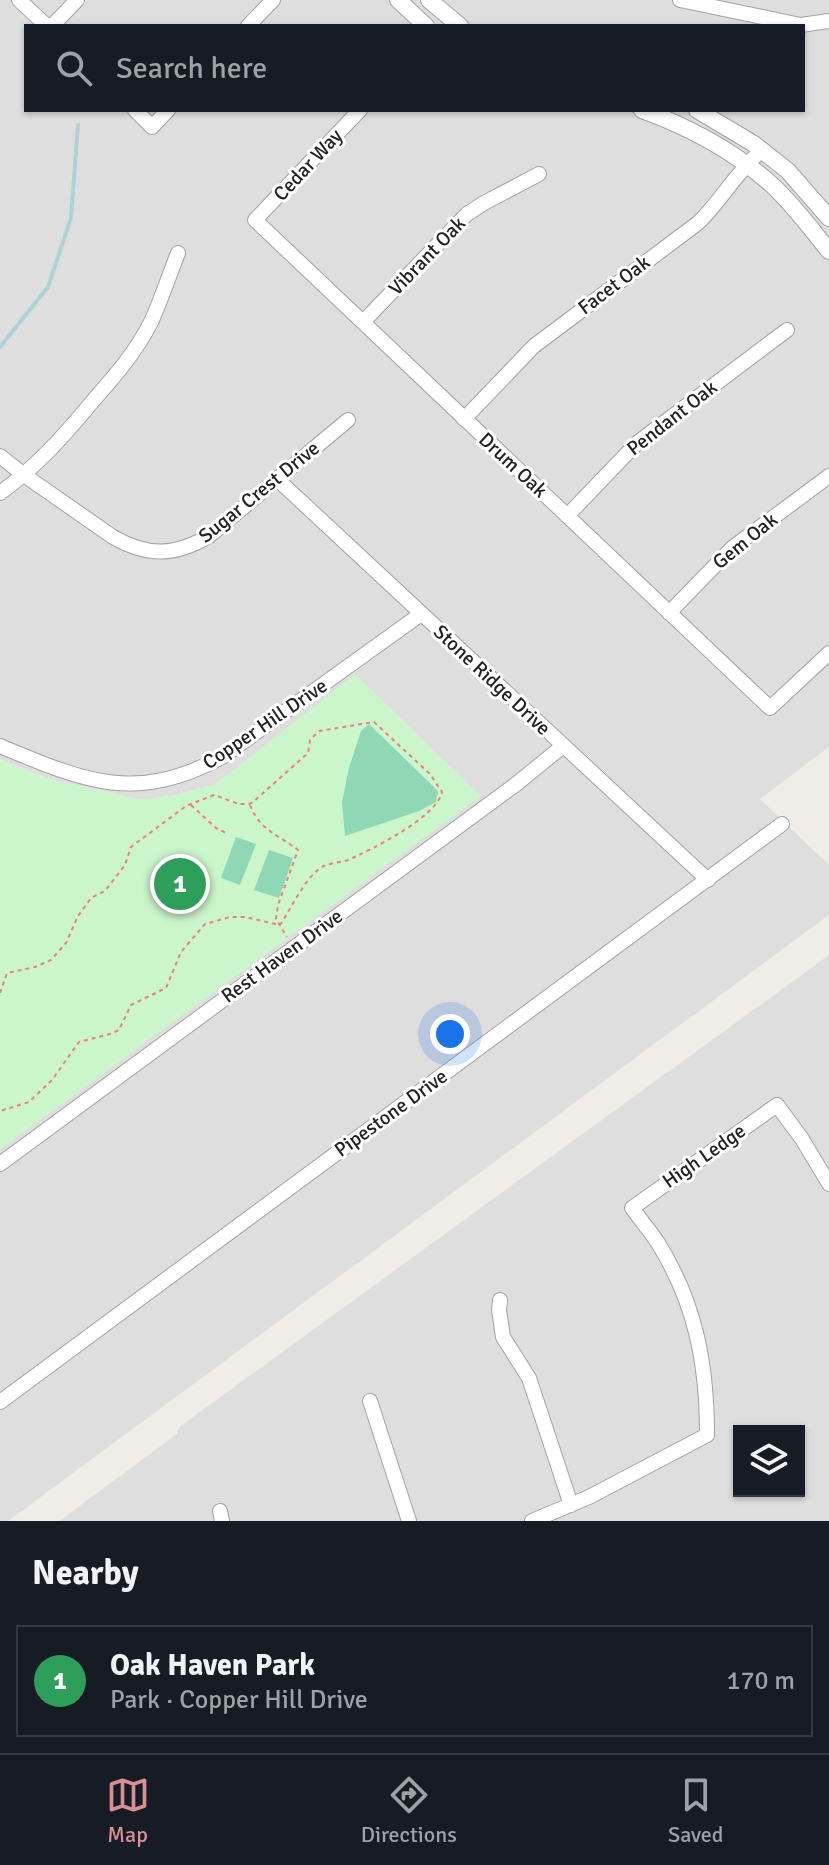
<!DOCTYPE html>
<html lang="en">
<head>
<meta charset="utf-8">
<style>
  body { margin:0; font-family:Signika,sans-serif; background:#20242c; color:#f1f3f6 }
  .controls { position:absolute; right:24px; bottom:24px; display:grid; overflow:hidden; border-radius:0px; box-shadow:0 2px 6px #0004 }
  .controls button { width:72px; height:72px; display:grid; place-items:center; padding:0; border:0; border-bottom:2px solid #363941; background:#171b24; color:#f1f3f6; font:40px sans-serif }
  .you { position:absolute; left:450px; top:1034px; width:28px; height:28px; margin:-20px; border:6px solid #fff; border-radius:50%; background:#1a73e8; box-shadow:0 0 0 12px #1a73e833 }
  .badge { display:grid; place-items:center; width:52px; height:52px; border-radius:50%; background:#da8f96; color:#fff; font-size:26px; font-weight:700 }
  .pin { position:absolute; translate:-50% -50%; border:4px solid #fff; box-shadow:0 2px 8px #0006 }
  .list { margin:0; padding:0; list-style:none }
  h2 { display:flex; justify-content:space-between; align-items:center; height:104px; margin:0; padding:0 32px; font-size:34px }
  h2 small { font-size:26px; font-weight:400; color:#9ea1a6 }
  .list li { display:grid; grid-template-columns:52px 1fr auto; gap:24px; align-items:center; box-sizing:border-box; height:112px; margin:0 16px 16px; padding:0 16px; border:2px solid #363941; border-radius:0px }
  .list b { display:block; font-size:30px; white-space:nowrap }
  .list p { margin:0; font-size:26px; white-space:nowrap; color:#9ea1a6 }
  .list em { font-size:26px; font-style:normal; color:#9ea1a6 }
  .icon { flex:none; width:44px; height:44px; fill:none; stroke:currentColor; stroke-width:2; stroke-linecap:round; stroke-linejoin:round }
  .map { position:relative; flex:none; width:829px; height:1521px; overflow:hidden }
  .search { position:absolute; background:#171b24; box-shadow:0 2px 6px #0004; left:24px; right:24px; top:24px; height:88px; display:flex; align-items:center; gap:20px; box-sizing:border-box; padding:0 28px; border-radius:0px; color:#9ea1a6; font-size:30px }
  .sheet { height:232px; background:#171b24 }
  nav { display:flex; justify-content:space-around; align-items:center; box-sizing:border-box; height:112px; border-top:2px solid #363941; background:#171b24; font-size:22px; color:#9ea1a6 }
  nav a { display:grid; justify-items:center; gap:4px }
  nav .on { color:#da8f96 }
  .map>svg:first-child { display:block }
  .residential { fill:#dfdede; fill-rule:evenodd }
  .park { fill:#cbf5cb }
  .pitch { fill:#8fd7b5 }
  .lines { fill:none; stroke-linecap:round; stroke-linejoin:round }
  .stream { stroke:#add3d9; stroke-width:4 }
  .minor-casing { stroke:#a2a2a2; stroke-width:16 }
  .tertiary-casing { stroke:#a2a2a2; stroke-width:18 }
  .path { stroke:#ed807d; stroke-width:2; stroke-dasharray:4 4; stroke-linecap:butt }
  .minor { stroke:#fff; stroke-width:14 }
  .tertiary { stroke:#fff; stroke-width:16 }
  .labels { text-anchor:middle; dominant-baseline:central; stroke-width:6; stroke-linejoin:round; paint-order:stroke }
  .street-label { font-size:20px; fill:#212121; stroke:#fff }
</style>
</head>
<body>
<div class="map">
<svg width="829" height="1521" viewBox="0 0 829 1521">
  <rect width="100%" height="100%" fill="#f0ede9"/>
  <path class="residential" d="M 0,0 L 829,0 L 829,747 L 760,799 L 829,865 L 829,915 L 8,1521 L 0,1521 L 0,1149 L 480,796 L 356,675 L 216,784 L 176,795 L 141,800 L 50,779 L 0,759 ZM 26,26 L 803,26 L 803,110 L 26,110 Z
    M 829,955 L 829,1521 L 59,1521 L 177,1434 L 179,1427 ZM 739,1431 L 799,1431 L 799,1491 L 739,1491 Z"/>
  <path class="park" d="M 355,674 L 481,796 L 0,1149 L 0,759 L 50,779 L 141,800 L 176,795 L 216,784 Z"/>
  <path class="pitch" d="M 369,724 L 438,791 L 436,802 L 419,811 L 345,836 L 342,802 L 349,768 L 361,731 Z
    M 236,837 L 256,844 L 240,885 L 221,878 Z
    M 269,850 L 293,858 L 279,898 L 254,890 Z"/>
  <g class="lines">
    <path class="stream" d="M 0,347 L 48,287 L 71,218 L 78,125"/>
    <g class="minor-casing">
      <path id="minor" d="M 19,0 L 47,26
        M 680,0 L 791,23 L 801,25 L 829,21
        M 52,26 L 77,0
        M 248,26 L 273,0
        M 135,110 L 152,127 L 168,110
        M 360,110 L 255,220 L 770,708 L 829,653
        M 363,322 L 467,214 L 484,203 L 539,174
        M 464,419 L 534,346 L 698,223 C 722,200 736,172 762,150
        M 0,456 L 24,475 L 113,537 C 148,557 175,556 209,536 L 348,420
        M 277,479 L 708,880
        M 0,493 C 36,467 64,436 92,402 C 114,377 136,352 151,322 C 161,300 169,276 178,253
        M 567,516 L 637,443 L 787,330
        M 669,613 L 732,548 L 829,476
        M 0,746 C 84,781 135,804 222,757 L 421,614
        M 0,1164 L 515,785 L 563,746
        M 500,1300 L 499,1310 L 503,1337 L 529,1378 L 571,1505
        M 370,1401 L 409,1521
        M 0,1402 L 782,824
        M 220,1511 L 222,1521
        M 532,1521 L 589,1497 L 707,1435 C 707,1365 696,1304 658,1243 C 650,1231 640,1219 632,1208 L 777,1105 L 802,1139 L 829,1184"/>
    </g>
    <g class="tertiary-casing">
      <path id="tertiary" d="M 398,0 L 426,26
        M 429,0 L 460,26
        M 642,110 C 689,127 734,151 772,185 C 793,204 811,229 829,251
        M 697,110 L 754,144 L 788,171 L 829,218"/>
    </g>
    <path class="path" d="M 191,805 L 216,828 L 228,834
      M 250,805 C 260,831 279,835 298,850 L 278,905 L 276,919 L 287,937
      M 0,993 L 7,973 L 35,967 L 51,960 L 66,943 L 78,916 L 91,898 L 105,891 L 125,865 L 131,847 L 186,806 L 214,795 L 239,804 L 249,804 L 253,802 L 308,753 L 310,740 L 319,731 L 374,722 L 430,774 L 442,792 C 437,817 371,850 348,860 C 339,863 326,863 319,869 C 305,879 290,910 280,925 L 245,917 L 230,917 L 205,924 L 181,952 L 166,988 L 131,1005 L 119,1030 L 110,1034 L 79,1042 L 52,1080 L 29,1102 L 0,1111"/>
    <use href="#minor" class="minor"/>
    <use href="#tertiary" class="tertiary"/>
  </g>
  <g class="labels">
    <g class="street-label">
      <text transform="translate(308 165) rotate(-47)">Cedar Way</text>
      <text transform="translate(427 256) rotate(-46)">Vibrant Oak</text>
      <text transform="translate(614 285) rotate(-37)">Facet Oak</text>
      <text transform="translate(672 418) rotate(-38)">Pendant Oak</text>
      <text transform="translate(513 465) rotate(43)">Drum Oak</text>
      <text transform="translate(259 492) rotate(-39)">Sugar Crest Drive</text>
      <text transform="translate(745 541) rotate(-39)">Gem Oak</text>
      <text transform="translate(492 680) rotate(43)">Stone Ridge Drive</text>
      <text transform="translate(265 724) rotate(-34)">Copper Hill Drive</text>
      <text transform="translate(282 956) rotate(-36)">Rest Haven Drive</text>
      <text transform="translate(391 1113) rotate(-36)">Pipestone Drive</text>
      <text transform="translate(704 1156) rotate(-35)">High Ledge</text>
    </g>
  </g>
</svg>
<div class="controls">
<button><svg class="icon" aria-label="layers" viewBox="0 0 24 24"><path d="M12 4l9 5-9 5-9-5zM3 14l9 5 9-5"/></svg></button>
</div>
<div class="you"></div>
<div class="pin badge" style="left:180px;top:884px;background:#2e9e5b">1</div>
<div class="search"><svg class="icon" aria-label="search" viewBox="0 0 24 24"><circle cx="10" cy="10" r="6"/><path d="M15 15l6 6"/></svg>Search here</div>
</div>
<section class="sheet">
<h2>Nearby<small></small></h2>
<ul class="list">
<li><span class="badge" style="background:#2e9e5b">1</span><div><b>Oak Haven Park</b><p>Park · Copper Hill Drive</p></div><em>170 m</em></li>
</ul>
</section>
<nav>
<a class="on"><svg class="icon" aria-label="map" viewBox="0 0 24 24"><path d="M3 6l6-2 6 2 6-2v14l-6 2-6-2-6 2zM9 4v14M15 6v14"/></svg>Map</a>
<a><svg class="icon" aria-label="directions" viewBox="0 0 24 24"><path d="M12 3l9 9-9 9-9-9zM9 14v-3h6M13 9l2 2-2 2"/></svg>Directions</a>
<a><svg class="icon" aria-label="saved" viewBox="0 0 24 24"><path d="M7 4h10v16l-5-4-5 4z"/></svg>Saved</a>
</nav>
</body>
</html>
